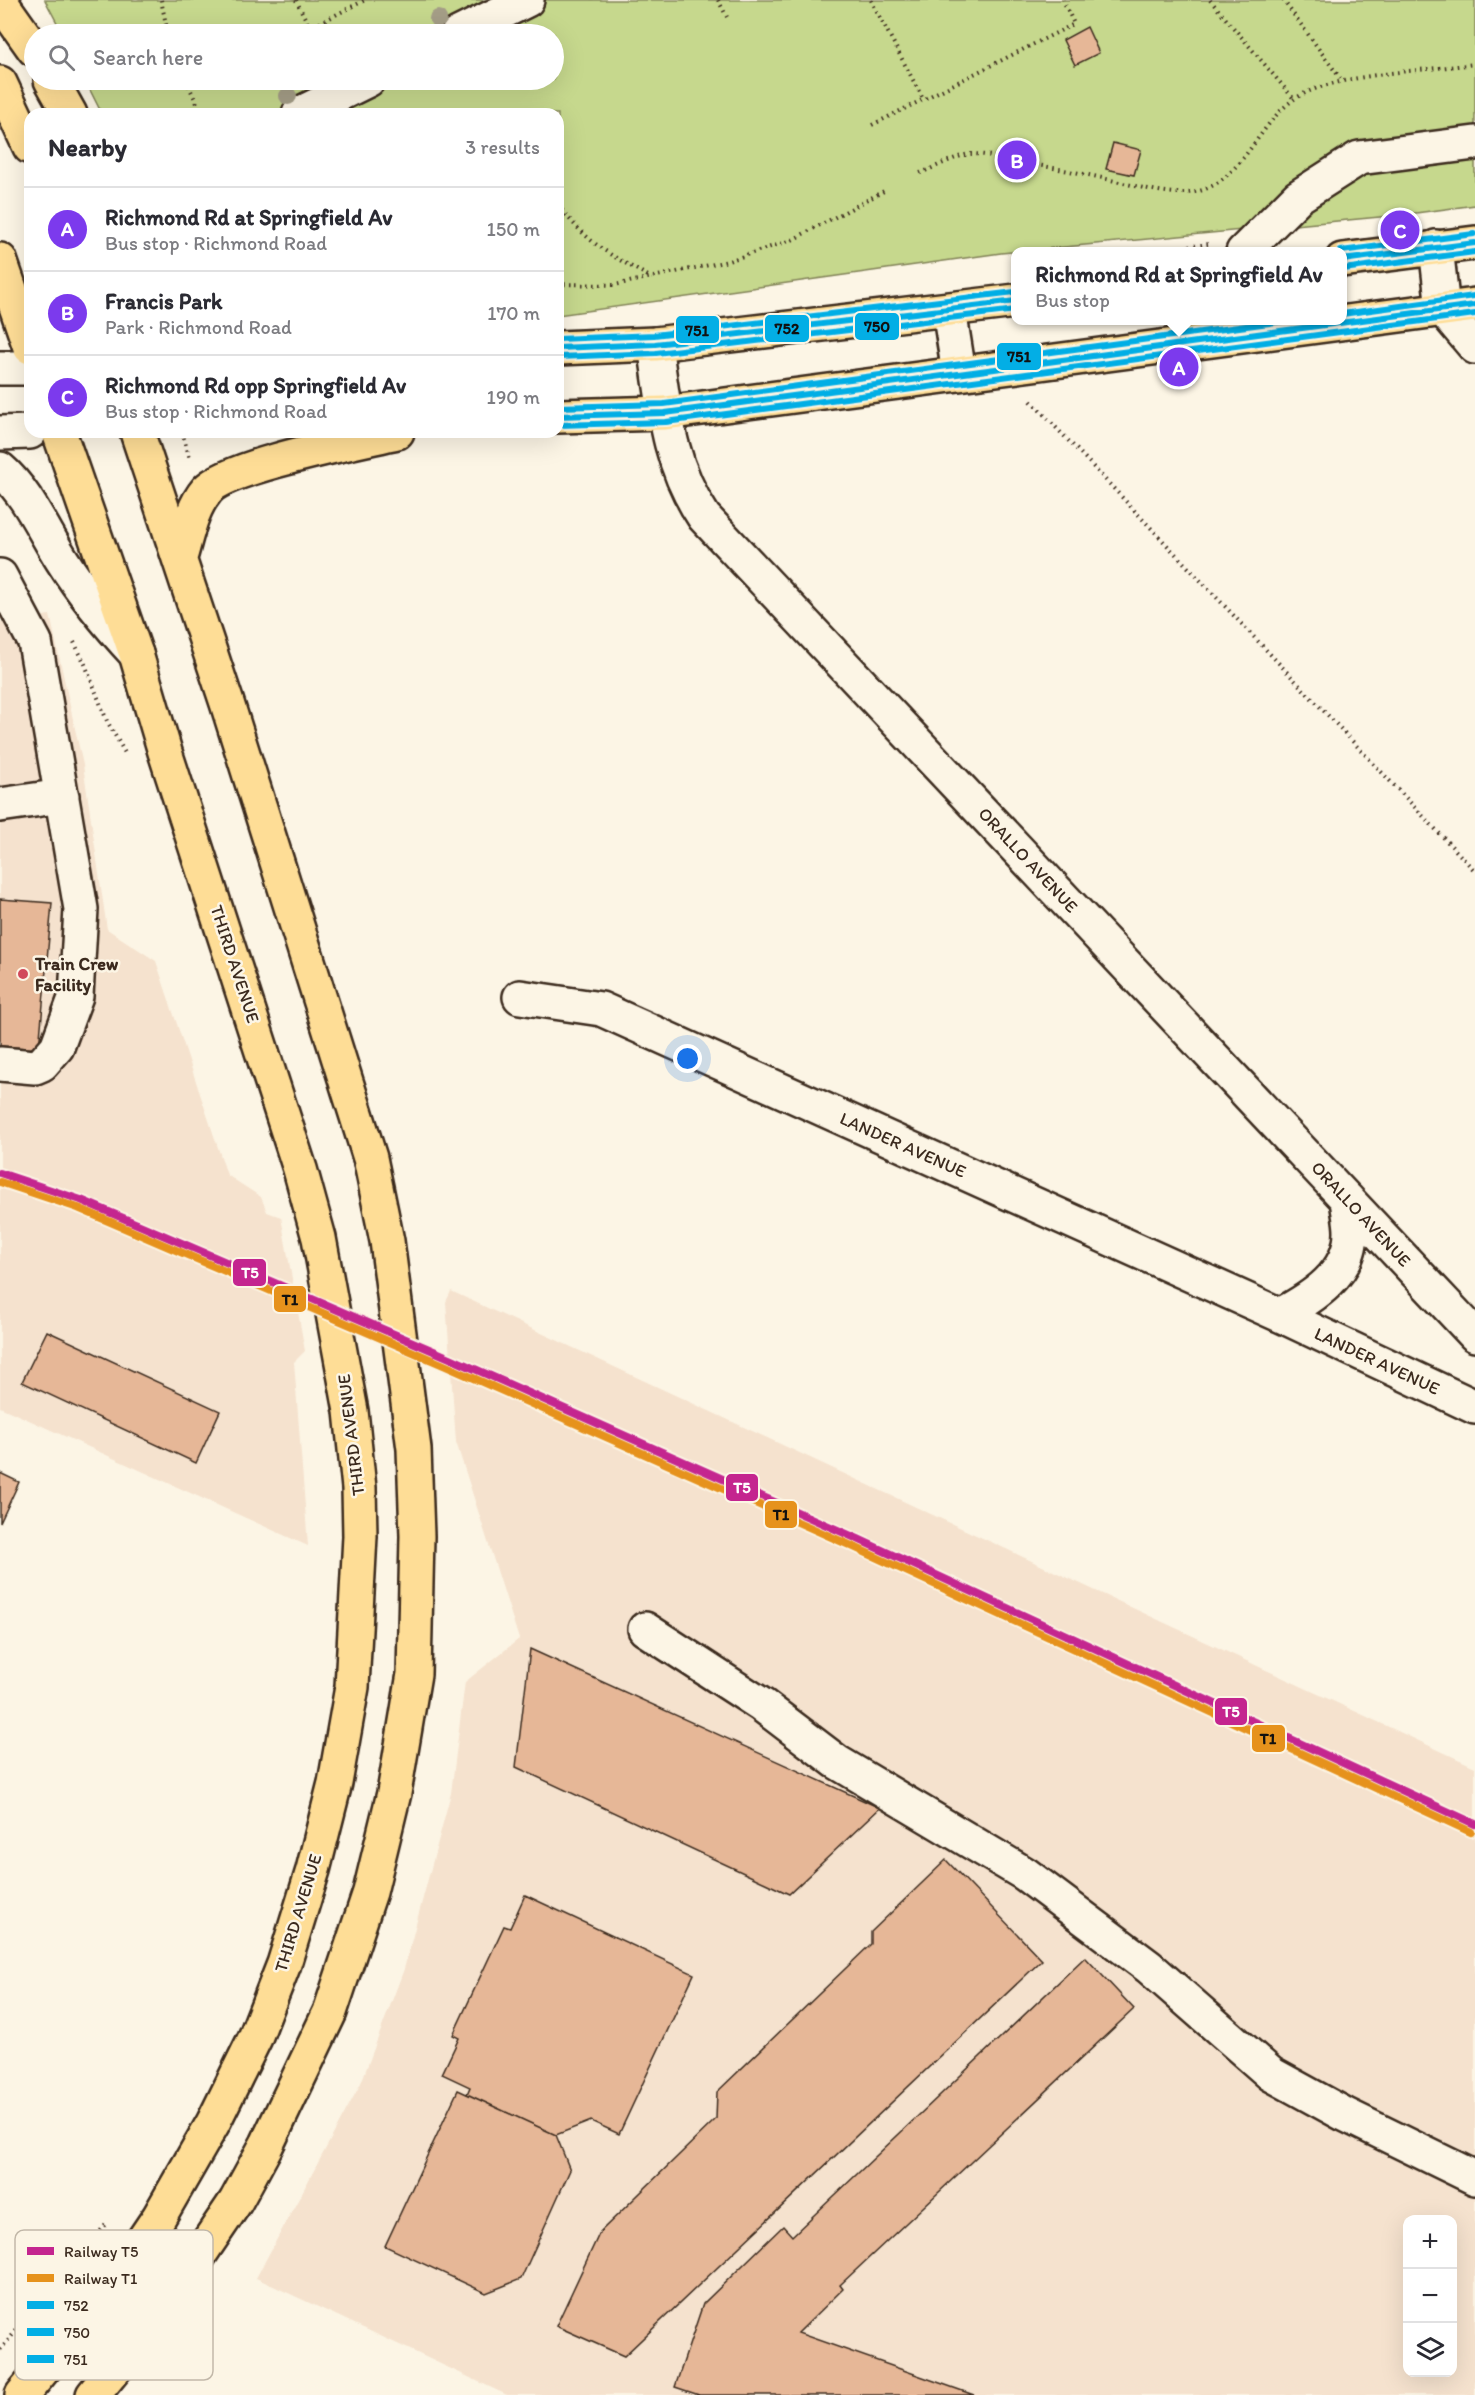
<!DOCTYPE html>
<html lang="en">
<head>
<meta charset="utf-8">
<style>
  body { margin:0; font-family:Itim,sans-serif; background:#f7f7f7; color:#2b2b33 }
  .controls { position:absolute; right:18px; bottom:18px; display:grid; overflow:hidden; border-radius:12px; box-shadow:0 6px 24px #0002 }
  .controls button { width:54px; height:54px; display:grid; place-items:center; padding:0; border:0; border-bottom:2px solid #e1e1e2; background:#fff; color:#2b2b33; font:30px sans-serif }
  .you { position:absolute; left:688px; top:1059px; width:21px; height:21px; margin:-15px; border:4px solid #fff; border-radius:50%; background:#1a73e8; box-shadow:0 0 0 9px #1a73e833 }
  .badge { display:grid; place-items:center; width:39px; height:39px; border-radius:50%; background:#7c3aed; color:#fff; font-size:20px; font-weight:700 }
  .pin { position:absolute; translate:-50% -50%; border:3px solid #fff; box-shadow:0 2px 6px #0006 }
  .popup { position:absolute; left:1011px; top:247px; width:336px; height:78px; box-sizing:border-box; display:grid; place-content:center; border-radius:12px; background:#fff; filter:drop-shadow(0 2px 4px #0005); font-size:20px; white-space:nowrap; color:#7c7c81 }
  .popup b { font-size:22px; color:#2b2b33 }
  .popup::after { content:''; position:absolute; left:50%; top:100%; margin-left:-12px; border:12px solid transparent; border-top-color:#fff }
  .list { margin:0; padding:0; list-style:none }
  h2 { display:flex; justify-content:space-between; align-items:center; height:78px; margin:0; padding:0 24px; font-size:26px }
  h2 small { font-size:20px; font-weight:400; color:#7c7c81 }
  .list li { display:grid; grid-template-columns:39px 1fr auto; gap:18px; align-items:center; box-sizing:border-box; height:84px; padding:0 24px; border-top:2px solid #e1e1e2 }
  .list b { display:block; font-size:22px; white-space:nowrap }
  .list p { margin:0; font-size:20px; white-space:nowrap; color:#7c7c81 }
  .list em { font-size:20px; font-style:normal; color:#7c7c81 }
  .icon { flex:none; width:33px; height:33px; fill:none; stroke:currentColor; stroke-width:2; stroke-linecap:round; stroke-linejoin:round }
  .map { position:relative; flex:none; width:1475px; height:2395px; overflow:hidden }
  .search { position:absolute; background:#fff; box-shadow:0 6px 24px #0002; left:24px; top:24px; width:540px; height:66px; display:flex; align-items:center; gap:15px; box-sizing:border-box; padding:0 21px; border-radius:33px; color:#7c7c81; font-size:22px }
  .panel { position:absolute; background:#fff; box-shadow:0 6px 24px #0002; left:24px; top:108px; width:540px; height:330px; border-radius:18px }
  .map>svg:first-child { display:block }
  .built { fill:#f5e2ce; fill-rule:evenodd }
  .green { fill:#c6d88d; stroke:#808156; stroke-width:1.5 }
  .building { fill:#e6b797; stroke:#3b2a1e; stroke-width:1.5 }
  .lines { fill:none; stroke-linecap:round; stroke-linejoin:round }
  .minor-casing { stroke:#3b2a1e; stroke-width:38 }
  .major-casing { stroke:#3b2a1e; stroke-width:38 }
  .path { stroke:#3b2a1e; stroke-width:4; stroke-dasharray:1.5 4.5; stroke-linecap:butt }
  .minor { stroke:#fcf5e5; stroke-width:33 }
  .major { stroke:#fedd96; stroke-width:33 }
  .bus-1-casing { stroke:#fcf5e5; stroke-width:10 }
  .bus-2-casing { stroke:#fcf5e5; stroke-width:10 }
  .bus-3-casing { stroke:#fcf5e5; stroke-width:10 }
  .bus-1 { stroke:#03aee5; stroke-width:6 }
  .bus-2 { stroke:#03aee5; stroke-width:6 }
  .bus-3 { stroke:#03aee5; stroke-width:6 }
  .rail-1-casing { stroke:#fcf5e5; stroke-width:12 }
  .rail-2-casing { stroke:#fcf5e5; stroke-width:12 }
  .rail-1 { stroke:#c4258f; stroke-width:8 }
  .rail-2 { stroke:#e6921c; stroke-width:8 }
  .tree { fill:#a59e87 }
  .poi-dot { fill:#d1495b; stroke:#fcf5e5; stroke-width:2 }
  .labels { text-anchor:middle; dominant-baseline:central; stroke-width:5; stroke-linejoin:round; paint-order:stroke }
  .street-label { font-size:18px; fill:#3b2a1e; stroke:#fcf5e5 }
  .poi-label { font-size:18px; font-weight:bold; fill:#3b2a1e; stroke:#fcf5e5; text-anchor:start }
  .key { fill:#fcf5e5; stroke:#c2b8a9; stroke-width:1.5 }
  .key-label { font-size:16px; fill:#3b2a1e }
  .line-badge { stroke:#fcf5e5; stroke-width:2 }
  .badge-label { font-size:16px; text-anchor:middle; font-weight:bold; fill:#fff }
  .pale-badge-label { font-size:16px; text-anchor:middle; font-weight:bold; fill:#111 }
</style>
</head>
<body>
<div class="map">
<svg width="1475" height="2395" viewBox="0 0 1475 2395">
  <rect width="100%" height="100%" fill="#fcf5e5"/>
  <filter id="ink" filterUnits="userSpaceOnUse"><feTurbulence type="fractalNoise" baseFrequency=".0167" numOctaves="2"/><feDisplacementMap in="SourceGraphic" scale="12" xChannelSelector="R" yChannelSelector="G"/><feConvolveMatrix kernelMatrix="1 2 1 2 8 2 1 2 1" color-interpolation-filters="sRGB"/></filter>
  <g filter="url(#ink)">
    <path class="built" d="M 50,615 L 83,765 L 107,929 L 156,961 L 227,1175 L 261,1197 L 267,1212 L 281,1217 L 305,1351 L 294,1362 L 308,1546 L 0,1407 L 0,622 Z
      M 451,1291 L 1475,1767 L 1475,2395 L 507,2395 L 256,2278 L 361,2083 L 404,1969 L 451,1793 L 465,1682 L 519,1639 L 456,1442 L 446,1302 ZM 1408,2220 L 1452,2220 L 1452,2372 L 1408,2372 Z"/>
    <path class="green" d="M 45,0 L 1475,0 L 1475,205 L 1401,215 L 1001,253 L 558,315 L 558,114 L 102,114 L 85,80 L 554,80 L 554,34 L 63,34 Z"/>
    <path class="building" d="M 1087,27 L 1099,53 L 1075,65 L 1063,40 Z
      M 1113,143 L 1141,150 L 1134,175 L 1106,169 Z
      M 0,899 L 52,903 L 39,1049 L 0,1046 Z
      M 47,1331 L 220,1411 L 196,1463 L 22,1382 Z
      M 0,1473 L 19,1482 L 0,1523 Z
      M 530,1649 L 880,1808 L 789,1894 L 516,1767 Z
      M 946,1860 L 1042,1960 L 624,2356 L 556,2326 L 600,2232 L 716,2119 L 717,2092 L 871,1944 L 871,1932 Z
      M 525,1895 L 694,1974 L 619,2134 L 591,2121 L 556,2135 L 467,2094 L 470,2087 L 442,2074 L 459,2038 L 453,2035 L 504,1926 L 510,1928 Z
      M 1085,1957 L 1134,2009 L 840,2285 L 843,2289 L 798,2333 L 974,2395 L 699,2395 L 675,2387 L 703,2304 L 783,2226 L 792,2236 Z
      M 458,2090 L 556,2135 L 570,2170 L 521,2279 L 486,2293 L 385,2246 Z"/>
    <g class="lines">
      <g class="minor-casing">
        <path id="minor" d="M 458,34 L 527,0
          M 299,114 L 368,80
          M 1436,247 L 1443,309 L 1475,347
          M 1243,252 L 1298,197 L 1359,158 L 1475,143
          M 949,310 L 959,373
          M 655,344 C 664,407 668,464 704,517 L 1475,1335
          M 0,368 L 30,368
          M 0,433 L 30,432
          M 0,469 C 27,492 43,530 62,560 C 84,595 108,624 136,654
          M 0,576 L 35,642 L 81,909 L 76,996 L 57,1047 L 42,1064 L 35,1067 L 0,1064
          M 0,805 L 62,796
          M 520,997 L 601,1009 L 1280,1315 L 1475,1407
          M 1280,1315 C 1312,1298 1351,1274 1351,1232 C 1351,1221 1348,1210 1347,1199
          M 645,1629 L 762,1705 L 837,1762 L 1025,1874 L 1149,1967 L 1271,2074 L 1344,2114 L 1475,2178"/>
      </g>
      <g class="major-casing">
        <path id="major" d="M 0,1 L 34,49
          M 51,80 L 70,114
          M 0,83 L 30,147
          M 0,260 L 30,347
          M 1342,260 L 1475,243
          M 558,348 L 655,344 L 1016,301
          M 558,416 L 665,413 L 1475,305
          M 180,558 C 187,535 191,509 207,490 C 228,466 359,441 397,432
          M 22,2395 L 113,2285 L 159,2217 L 213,2123 L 255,2038 L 284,1964 L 313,1870 L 335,1783 L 352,1687 L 360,1536 L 359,1488 L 351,1411 L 319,1238 L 300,1169 L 165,752 L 136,654 L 59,432
          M 93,2395 L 159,2315 L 236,2201 L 267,2144 L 330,2012 L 370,1892 L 394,1793 L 414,1674 L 417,1536 L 414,1449 L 387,1241 L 370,1158 L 227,703 L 137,432"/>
      </g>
      <path class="path" d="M 161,0 L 168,34
        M 296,0 L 310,28 L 365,0
        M 718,0 L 727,17
        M 871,0 L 923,99
        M 1210,0 L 1294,99
        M 1283,0 L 1343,82
        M 317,24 L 320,34
        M 186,80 L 202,114
        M 872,125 L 1074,24 L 1063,0
        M 920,173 C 934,168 958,155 971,154 C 988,154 1005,159 1021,162 C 1054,168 1087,174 1119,182 C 1140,187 1164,194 1186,193 C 1238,191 1256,126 1293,100 C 1328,74 1430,70 1475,64
        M 558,205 C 588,244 610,255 652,278
        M 1147,252 L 1209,244
        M 558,284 L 615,285 L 728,261 L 792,240 L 884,191
        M 1031,401 L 1475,871
        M 182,432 L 190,459
        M 74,642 L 85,664 L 107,721 L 125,753
        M 0,2350 L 108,2222"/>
      <use href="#minor" class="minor"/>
      <use href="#major" class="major"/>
      <g class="bus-1-casing">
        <path id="bus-1" d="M 1342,260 L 1475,243
          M 558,348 L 655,344 L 1016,301
          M 558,416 L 665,413 L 1475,305"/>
      </g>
      <g class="bus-2-casing">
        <path id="bus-2" d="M 1343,269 L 1475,252
          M 558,357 L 656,353 L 1016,310
          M 558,425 L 666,422 L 1475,314"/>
      </g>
      <g class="bus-3-casing">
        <path id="bus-3" d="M 1341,251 L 1474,234
          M 1342,314 L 1474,296
          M 558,339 L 654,335 L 1015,292
          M 558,407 L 664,404 L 1291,320"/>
      </g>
      <use href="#bus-1" class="bus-1"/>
      <use href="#bus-2" class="bus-2"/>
      <use href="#bus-3" class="bus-3"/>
      <g class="rail-1-casing">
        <path id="rail-1" d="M 0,1173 L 81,1200 L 450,1358 L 858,1539 L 1475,1824"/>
      </g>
      <g class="rail-2-casing">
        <path id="rail-2" d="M 0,1182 L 78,1208 L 446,1366 L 854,1547 L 1471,1832"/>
      </g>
      <use href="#rail-1" class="rail-1"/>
      <use href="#rail-2" class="rail-2"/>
    </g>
    <g class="tree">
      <circle cx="438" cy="19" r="9"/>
      <circle cx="288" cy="96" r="9"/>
    </g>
  </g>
  <circle class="poi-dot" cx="23" cy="974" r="6"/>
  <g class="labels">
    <g class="street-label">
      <text transform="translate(1028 860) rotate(47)">ORALLO AVENUE</text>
      <text transform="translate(235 964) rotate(72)">THIRD AVENUE</text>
      <text transform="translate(903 1145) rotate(24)">LANDER AVENUE</text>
      <text transform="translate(1361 1214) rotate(47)">ORALLO AVENUE</text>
      <text transform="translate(1377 1361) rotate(25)">LANDER AVENUE</text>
      <text transform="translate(351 1435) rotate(-97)">THIRD AVENUE</text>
      <text transform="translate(298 1913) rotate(-73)">THIRD AVENUE</text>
    </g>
    <g class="poi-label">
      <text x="35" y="964">Train Crew<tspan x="35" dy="21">Facility</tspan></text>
    </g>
  </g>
  <rect x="15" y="2230" width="198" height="150" rx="9" class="key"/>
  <rect x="27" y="2247" width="27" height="8" fill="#c4258f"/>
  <rect x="27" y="2274" width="27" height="8" fill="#e6921c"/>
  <rect x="27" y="2301" width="27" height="8" fill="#03aee5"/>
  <rect x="27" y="2328" width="27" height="8" fill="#03aee5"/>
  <rect x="27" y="2355" width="27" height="8" fill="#03aee5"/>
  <g class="key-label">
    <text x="64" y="2257">Railway T5</text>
    <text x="64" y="2284">Railway T1</text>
    <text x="64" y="2311">752</text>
    <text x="64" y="2338">750</text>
    <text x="64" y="2365">751</text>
  </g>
  <g class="line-badge">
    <rect x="854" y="312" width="46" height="29" rx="6" fill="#03aee5"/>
    <rect x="764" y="314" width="46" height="29" rx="6" fill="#03aee5"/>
    <rect x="675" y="315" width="45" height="29" rx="6" fill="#03aee5"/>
    <rect x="996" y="342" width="46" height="29" rx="6" fill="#03aee5"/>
    <rect x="232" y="1258" width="35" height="29" rx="6" fill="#c4258f"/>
    <rect x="273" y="1285" width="34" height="28" rx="6" fill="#e6921c"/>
    <rect x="725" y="1473" width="34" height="29" rx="6" fill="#c4258f"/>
    <rect x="764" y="1500" width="34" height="29" rx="6" fill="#e6921c"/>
    <rect x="1214" y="1697" width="34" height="29" rx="6" fill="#c4258f"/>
    <rect x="1251" y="1724" width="35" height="29" rx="6" fill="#e6921c"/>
  </g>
  <g class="badge-label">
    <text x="250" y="1278">T5</text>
    <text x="742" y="1493">T5</text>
    <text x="1231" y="1717">T5</text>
  </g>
  <g class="pale-badge-label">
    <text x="877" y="332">750</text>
    <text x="787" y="334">752</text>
    <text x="697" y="336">751</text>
    <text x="1019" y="362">751</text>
    <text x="290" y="1305">T1</text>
    <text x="781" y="1520">T1</text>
    <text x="1268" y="1744">T1</text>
  </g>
</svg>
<div class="controls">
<button>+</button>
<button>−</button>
<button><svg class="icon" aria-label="layers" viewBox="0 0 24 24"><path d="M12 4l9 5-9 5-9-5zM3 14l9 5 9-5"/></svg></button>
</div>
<div class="you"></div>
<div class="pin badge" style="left:1179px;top:367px">A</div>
<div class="popup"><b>Richmond Rd at Springfield Av</b>Bus stop</div>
<div class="pin badge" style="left:1017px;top:160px">B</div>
<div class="pin badge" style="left:1400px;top:230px">C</div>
<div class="search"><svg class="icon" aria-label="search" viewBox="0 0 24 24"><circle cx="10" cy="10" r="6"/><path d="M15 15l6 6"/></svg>Search here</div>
<section class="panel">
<h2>Nearby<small>3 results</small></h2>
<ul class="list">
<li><span class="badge">A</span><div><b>Richmond Rd at Springfield Av</b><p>Bus stop · Richmond Road</p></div><em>150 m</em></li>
<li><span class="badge">B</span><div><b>Francis Park</b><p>Park · Richmond Road</p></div><em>170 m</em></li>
<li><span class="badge">C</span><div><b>Richmond Rd opp Springfield Av</b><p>Bus stop · Richmond Road</p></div><em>190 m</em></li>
</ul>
</section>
</div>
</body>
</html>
